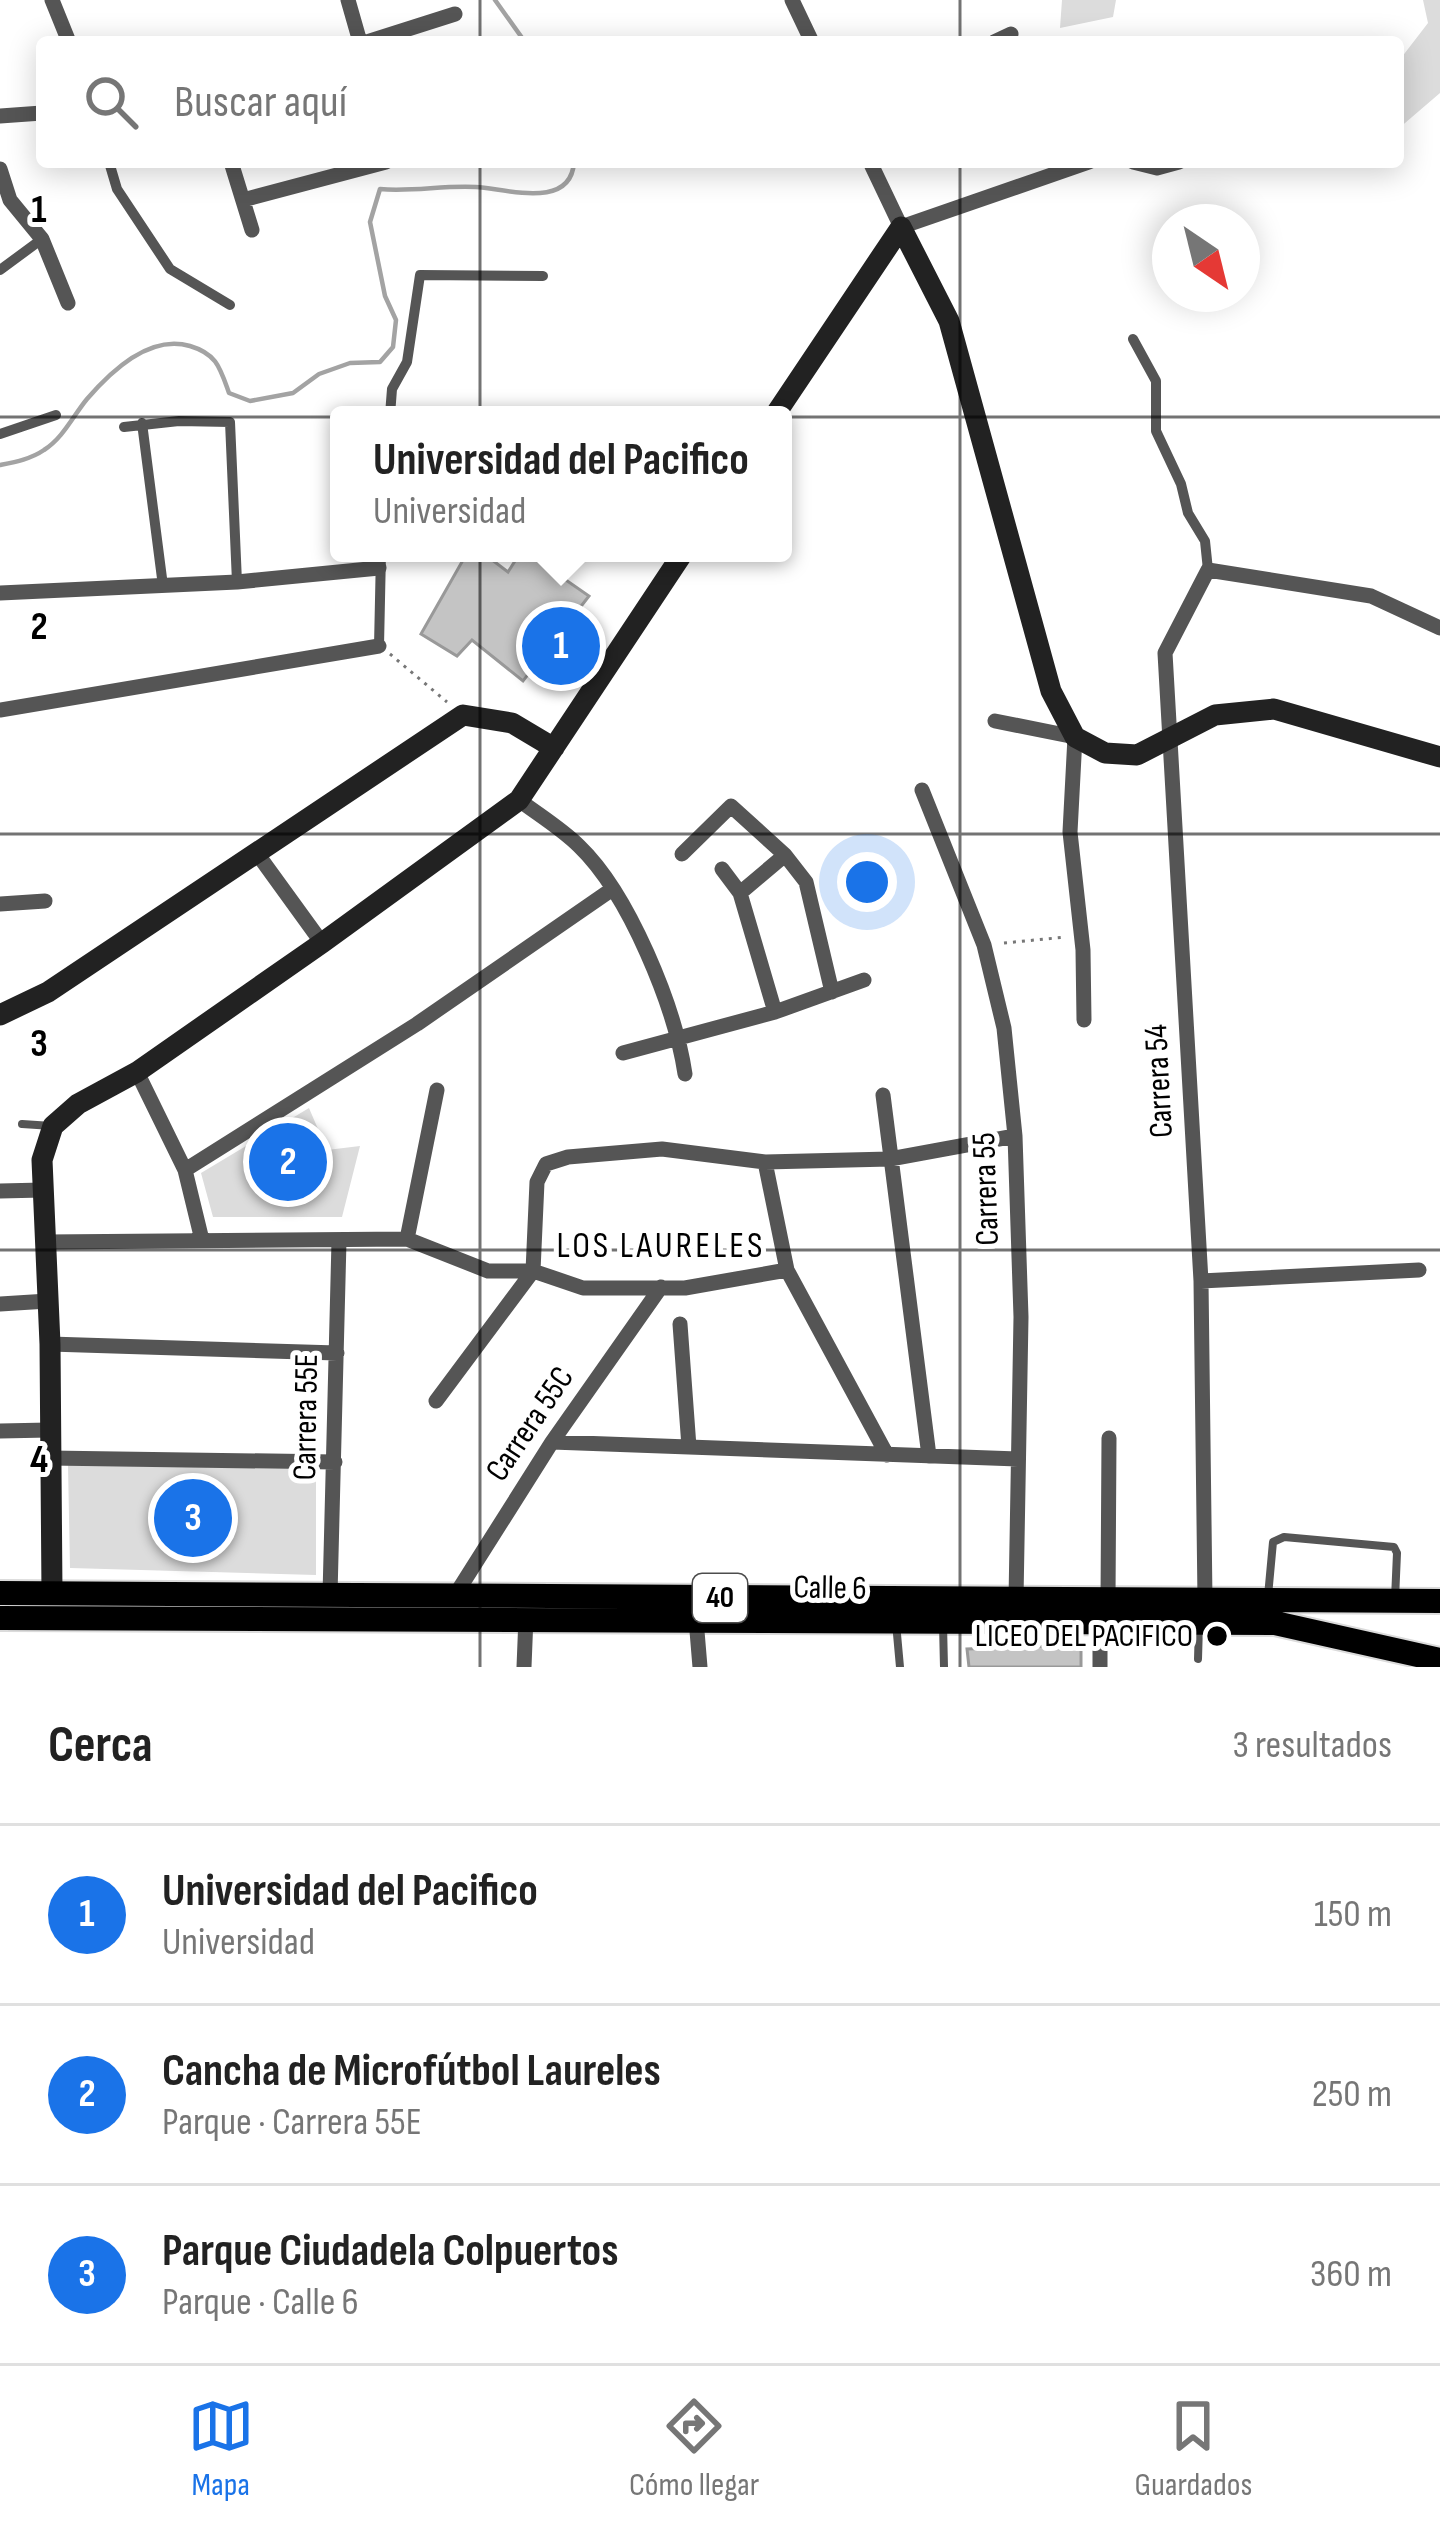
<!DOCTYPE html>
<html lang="es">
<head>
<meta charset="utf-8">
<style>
  body { margin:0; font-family:"Sofia Sans Condensed",sans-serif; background:#f2f2f2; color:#222 }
  .compass { position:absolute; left:1152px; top:204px; width:108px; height:108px; border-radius:50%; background:#fff; box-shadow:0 6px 30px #0003; rotate:145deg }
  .you { position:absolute; left:867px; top:882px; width:42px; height:42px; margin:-30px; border:9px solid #fff; border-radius:50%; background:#1a73e8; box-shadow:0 0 0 18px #1a73e833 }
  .badge { display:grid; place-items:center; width:78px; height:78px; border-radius:50%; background:#1a73e8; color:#fff; font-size:39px; font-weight:700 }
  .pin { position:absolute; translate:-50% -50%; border:6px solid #fff; box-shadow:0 3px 12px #0006 }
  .popup { position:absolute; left:330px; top:406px; width:462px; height:156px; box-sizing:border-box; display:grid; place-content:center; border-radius:12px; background:#fff; filter:drop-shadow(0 3px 9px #0005); font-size:39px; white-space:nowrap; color:#767676 }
  .popup b { font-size:45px; color:#222 }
  .popup::after { content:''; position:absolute; left:50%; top:100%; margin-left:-24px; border:24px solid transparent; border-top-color:#fff }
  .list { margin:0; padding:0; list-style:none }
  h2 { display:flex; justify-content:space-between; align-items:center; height:156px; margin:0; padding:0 48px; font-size:51px }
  h2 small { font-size:39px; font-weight:400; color:#767676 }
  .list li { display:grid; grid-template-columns:78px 1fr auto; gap:36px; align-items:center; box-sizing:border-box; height:180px; padding:0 48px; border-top:3px solid #e0e0e0 }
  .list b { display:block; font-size:45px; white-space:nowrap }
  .list p { margin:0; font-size:39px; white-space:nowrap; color:#767676 }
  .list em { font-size:39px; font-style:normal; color:#767676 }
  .icon { flex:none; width:66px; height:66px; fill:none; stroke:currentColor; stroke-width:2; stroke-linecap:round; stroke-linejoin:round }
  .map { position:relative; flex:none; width:1440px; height:1667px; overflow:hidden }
  .search { position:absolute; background:#fff; box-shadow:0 6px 30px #0003; left:36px; right:36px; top:36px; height:132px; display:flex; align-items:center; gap:30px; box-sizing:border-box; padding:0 42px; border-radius:12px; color:#767676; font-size:45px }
  .sheet { height:696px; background:#fff }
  nav { display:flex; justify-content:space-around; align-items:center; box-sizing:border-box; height:168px; border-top:3px solid #e0e0e0; background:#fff; font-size:33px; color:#767676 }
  nav a { display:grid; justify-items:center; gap:6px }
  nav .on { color:#1a73e8 }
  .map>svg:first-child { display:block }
  .green { fill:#dcdcdc }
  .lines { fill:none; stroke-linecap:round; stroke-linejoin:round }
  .stream { stroke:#a3a3a3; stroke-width:4.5 }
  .building { fill:#c4c4c4; stroke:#999; stroke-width:3 }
  .trunk-casing { stroke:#dbdbdb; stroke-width:28 }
  .path { stroke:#777; stroke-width:3; stroke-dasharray:3 6; stroke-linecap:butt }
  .service { stroke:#555; stroke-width:8 }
  .pedestrian { stroke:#555; stroke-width:10 }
  .minor { stroke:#555; stroke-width:15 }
  .secondary { stroke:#222; stroke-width:21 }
  .trunk { stroke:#000; stroke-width:24 }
  .grid { fill:none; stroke:#000; stroke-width:3; stroke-opacity:0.55 }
  .poi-dot { fill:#000; stroke:#fff; stroke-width:4.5 }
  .labels { text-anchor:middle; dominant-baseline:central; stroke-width:10; stroke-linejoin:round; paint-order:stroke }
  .shield { fill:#fff; stroke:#4c4c4c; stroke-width:3 }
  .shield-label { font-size:30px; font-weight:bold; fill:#000 }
  .street-label { font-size:33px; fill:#000; stroke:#fff }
  .poi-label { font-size:33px; fill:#000; stroke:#fff; text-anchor:end }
  .neighbourhood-label { font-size:36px; letter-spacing:3px; fill:#000; stroke:#fff }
  .grid-label { font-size:39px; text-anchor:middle; font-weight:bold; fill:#000; stroke:#fff; stroke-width:10; stroke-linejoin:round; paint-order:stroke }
</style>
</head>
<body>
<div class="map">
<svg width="1440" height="1667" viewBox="0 0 1440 1667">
  <rect width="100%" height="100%" fill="#fff"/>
  <path class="green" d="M 1062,0 L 1116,0 L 1113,17 L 1060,28 Z
    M 1423,0 L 1440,0 L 1440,93 L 1398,129 L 1398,62 L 1428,23 Z
    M 309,1108 L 327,1150 L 360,1146 L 342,1217 L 213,1217 L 201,1173 Z
    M 68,1465 L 316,1469 L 316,1575 L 70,1568 Z"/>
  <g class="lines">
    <path class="stream" d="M 495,0 L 525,42
      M 0,465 C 15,462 31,459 44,450 C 63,438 73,416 87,399 C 111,371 150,334 190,346 C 217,354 220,368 229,393 L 250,401 L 293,393 L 319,374 L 350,363 L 380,362 L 393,347 L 396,320 L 385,296 L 370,222 L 380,189 C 412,192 444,185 476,187 C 507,189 571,210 574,162"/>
  </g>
  <path class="building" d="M 467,553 L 483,553 L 508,572 L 520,553 L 527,553 L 589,596 L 523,681 L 472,640 L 457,656 L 421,634 Z
    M 1081,1645 L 1081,1667 L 969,1667 L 967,1649 Z"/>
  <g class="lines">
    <g class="trunk-casing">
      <path id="trunk" d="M 0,1593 L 1440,1601
        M 0,1618 L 1275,1623 L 1440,1660"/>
    </g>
    <path class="path" d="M 390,654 L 447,702
      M 1004,943 L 1066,937"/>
    <path class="service" d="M 22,1124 L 52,1126
      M 1268,1596 L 1273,1542 L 1284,1537 L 1394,1547 L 1397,1553 L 1395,1599
      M 896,1623 L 900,1667
      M 943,1624 L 944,1667
      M 1198,1659 L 1199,1625"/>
    <path class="pedestrian" d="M 109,162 L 117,189 L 170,269 L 230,305
      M 0,270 L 42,239
      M 1133,339 L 1156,381 L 1156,431 L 1181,484 L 1188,513 L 1205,541 L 1208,570
      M 390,415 L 392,389 L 407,362 L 420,275 L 543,276
      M 142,423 L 163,586
      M 124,427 L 179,421 L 230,422 L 237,582
      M 0,434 L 56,415
      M 379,646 L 381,553"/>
    <path class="minor" d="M 52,0 L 69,42
      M 348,0 L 360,42
      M 792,0 L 812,42
      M 367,42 L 455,14
      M 994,42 L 1011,34
      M 0,116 L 42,113
      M 231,162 L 252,230
      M 870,162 L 901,227 L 1089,162
      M 1133,162 L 1157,168 L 1179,162
      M 0,169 L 10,200 L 42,239 L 68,303
      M 243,200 L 386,162
      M 0,593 L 237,582 L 379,568
      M 0,710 L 379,646
      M 995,721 L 1075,737 L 1070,832 L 1083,950 L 1084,1020
      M 922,790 L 984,945 L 1004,1028 L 1015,1136 L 1021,1317 L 1016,1599
      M 519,800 C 539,815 562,829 579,846 C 629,894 675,1007 685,1074
      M 256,852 L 322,943
      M 682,854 L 731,806 L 785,855 L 806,882 L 832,992
      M 722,869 L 740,893 L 775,1012
      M 740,893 L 785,855
      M 0,904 L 45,901
      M 623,1053 L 775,1012 L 864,980
      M 137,1072 L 185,1170 L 202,1240
      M 883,1095 L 929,1456
      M 765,1162 L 787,1270 L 887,1455
      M 185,1170 L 417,1024 L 611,890
      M 0,1191 L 43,1190
      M 407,1239 L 437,1090
      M 46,1242 L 407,1239 L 488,1271 L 533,1271 L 583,1288 L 685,1288 L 787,1270
      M 1201,1281 L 1419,1270
      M 0,1304 L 48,1301
      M 680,1324 L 689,1447
      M 50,1344 L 337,1353
      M 436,1401 L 533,1271 L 537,1182 L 546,1164 L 568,1157 L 662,1149 L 765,1162 L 890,1159 L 1015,1136
      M 0,1431 L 49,1430
      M 552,1442 L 1018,1459
      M 49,1458 L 335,1462
      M 330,1595 L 339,1241
      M 454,1597 L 552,1442 L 661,1287
      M 1108,1600 L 1109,1438
      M 1205,1600 L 1201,1281 L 1165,653 L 1208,570 L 1371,596 L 1440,628
      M 696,1619 L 700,1667
      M 524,1667 L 526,1617
      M 1100,1667 L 1100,1624"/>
    <path class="secondary" d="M 775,415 L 901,227 L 949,321 L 1051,691 L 1075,737 L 1105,753 L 1137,755 L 1215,715 L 1274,709 L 1440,757
      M 0,1015 L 48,992 L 463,715 L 512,723 L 554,748
      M 52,1593 L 50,1344 L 42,1160 L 53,1126 L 78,1104 L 137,1072 L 322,943 L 519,800 L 683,553"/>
    <use href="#trunk" class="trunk"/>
  </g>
  <path class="grid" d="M 480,0 L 480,42M 960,0 L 960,42M 480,162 L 480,1667M 960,162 L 960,1667M 0,417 L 1440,417M 0,834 L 1440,834M 0,1250 L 1440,1250"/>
  <circle class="poi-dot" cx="1217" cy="1636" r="12"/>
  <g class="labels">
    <rect class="shield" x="693" y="1574" width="54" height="48" rx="9"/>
    <g class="shield-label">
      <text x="720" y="1598">40</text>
    </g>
    <g class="street-label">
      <text transform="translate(1159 1081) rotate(-93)">Carrera 54</text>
      <text transform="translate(986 1189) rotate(-92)">Carrera 55</text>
      <text transform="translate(306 1417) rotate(-89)">Carrera 55E</text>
      <text transform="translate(530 1424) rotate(-56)">Carrera 55C</text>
      <text transform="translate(830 1588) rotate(1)">Calle 6</text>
    </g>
    <g class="poi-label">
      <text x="1193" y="1636">LICEO DEL PACIFICO</text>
    </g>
    <g class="neighbourhood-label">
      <text x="661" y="1246">LOS LAURELES</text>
    </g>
  </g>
  <g class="grid-label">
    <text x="39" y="222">1</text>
    <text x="39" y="639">2</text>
    <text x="39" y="1056">3</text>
    <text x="39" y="1472">4</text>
  </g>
</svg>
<svg class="compass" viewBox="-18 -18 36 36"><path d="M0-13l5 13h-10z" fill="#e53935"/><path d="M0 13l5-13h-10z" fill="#767676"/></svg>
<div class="you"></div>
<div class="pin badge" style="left:561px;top:646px">1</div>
<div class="popup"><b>Universidad del Pacifico</b>Universidad</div>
<div class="pin badge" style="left:288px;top:1162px">2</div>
<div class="pin badge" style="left:193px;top:1518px">3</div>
<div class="search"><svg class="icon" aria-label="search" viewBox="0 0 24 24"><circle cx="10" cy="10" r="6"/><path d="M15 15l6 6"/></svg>Buscar aquí</div>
</div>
<section class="sheet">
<h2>Cerca<small>3 resultados</small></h2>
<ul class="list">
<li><span class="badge">1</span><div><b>Universidad del Pacifico</b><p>Universidad</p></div><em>150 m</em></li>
<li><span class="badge">2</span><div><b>Cancha de Microfútbol Laureles</b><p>Parque · Carrera 55E</p></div><em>250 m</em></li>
<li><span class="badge">3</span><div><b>Parque Ciudadela Colpuertos</b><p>Parque · Calle 6</p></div><em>360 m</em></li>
</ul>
</section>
<nav>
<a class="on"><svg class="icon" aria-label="map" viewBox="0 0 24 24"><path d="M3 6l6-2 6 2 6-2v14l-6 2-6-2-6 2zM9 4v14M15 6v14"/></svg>Mapa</a>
<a><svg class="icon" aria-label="directions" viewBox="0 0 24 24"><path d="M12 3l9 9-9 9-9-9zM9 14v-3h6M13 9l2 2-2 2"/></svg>Cómo llegar</a>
<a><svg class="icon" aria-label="saved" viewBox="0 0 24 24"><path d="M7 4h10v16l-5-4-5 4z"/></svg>Guardados</a>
</nav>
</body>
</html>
